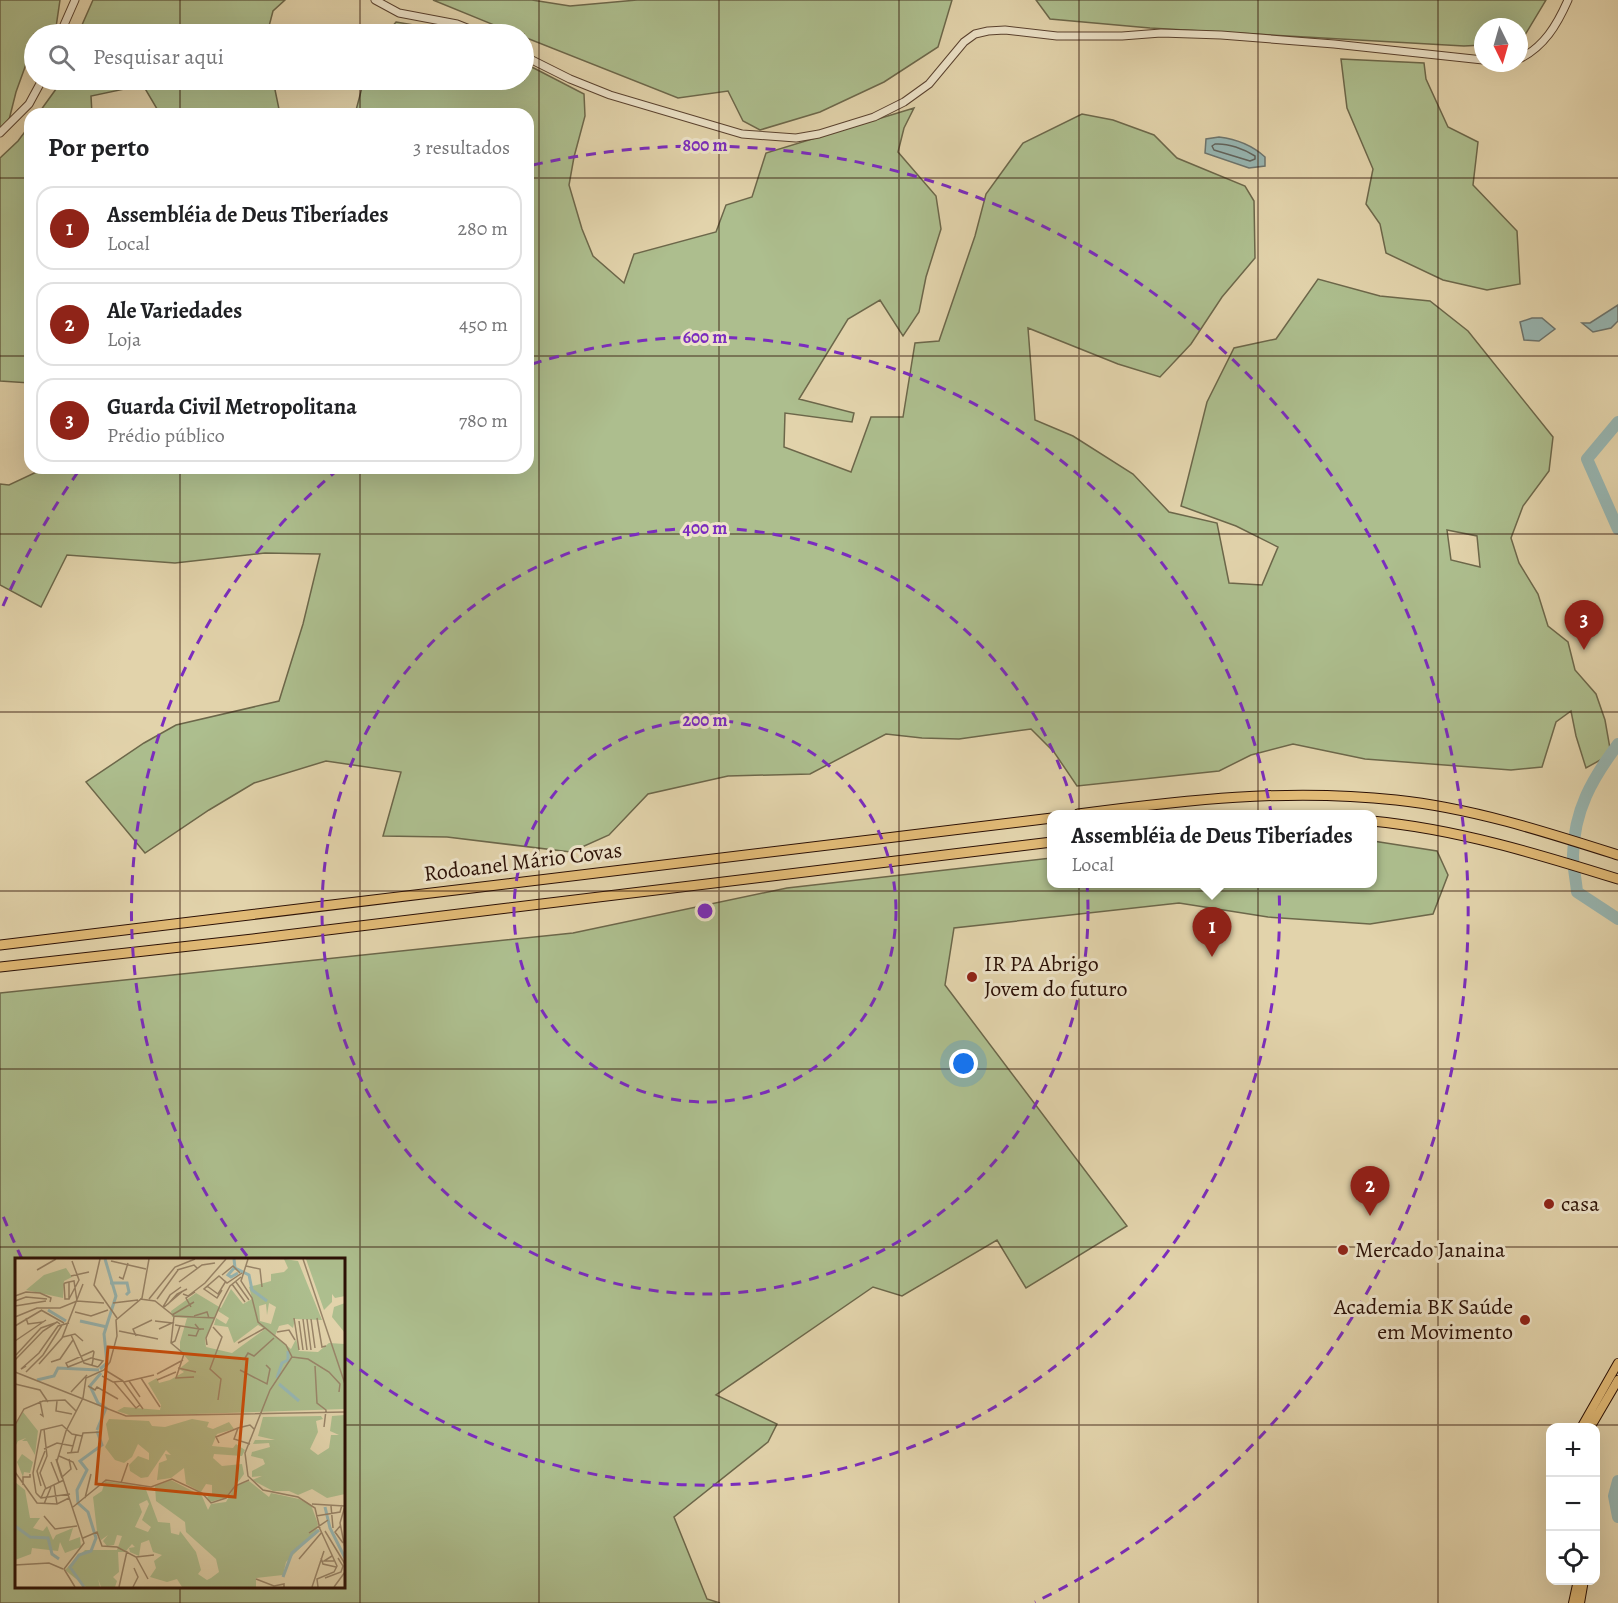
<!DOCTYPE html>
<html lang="pt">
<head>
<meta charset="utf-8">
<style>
  body { margin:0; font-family:Alegreya,serif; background:#f6f6f6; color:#202124 }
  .controls { position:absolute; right:18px; bottom:18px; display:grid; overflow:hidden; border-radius:12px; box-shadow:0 6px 24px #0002 }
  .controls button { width:54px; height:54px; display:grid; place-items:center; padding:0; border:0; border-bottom:2px solid #e0e0e0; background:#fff; color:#202124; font:30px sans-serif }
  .compass { position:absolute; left:1474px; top:18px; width:54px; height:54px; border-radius:50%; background:#fff; box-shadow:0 6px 24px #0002; rotate:175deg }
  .you { position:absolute; left:964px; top:1064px; width:21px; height:21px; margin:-15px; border:4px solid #fff; border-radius:50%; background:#1a73e8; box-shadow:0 0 0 9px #1a73e833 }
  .badge { display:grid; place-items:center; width:39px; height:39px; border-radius:50%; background:#8f2418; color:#fff; font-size:20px; font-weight:700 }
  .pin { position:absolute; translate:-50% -50px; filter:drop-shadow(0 2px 3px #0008) }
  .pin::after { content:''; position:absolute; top:32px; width:21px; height:18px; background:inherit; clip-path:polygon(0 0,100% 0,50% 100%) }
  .popup { position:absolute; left:1047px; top:810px; width:330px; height:78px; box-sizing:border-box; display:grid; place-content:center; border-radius:12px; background:#fff; filter:drop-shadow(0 2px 4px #0005); font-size:20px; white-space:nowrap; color:#757577 }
  .popup b { font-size:22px; color:#202124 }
  .popup::after { content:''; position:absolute; left:50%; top:100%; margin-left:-12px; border:12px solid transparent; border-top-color:#fff }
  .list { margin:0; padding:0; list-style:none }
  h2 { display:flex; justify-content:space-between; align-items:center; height:78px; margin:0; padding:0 24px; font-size:26px }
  h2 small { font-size:20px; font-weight:400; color:#757577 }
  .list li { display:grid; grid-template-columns:39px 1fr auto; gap:18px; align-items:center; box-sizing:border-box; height:84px; margin:0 12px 12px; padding:0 12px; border:2px solid #e0e0e0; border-radius:18px }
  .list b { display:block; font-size:22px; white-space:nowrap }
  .list p { margin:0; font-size:20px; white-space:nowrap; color:#757577 }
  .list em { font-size:20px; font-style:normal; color:#757577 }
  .icon { flex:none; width:33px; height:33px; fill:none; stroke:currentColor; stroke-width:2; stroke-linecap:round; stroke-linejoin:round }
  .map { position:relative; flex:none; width:1618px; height:1603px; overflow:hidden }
  .search { position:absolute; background:#fff; box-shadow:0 6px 24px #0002; left:24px; top:24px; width:510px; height:66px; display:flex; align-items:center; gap:15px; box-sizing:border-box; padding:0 21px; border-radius:33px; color:#757577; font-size:22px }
  .panel { position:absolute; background:#fff; box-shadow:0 6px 24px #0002; left:24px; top:108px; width:510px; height:366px; border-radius:18px }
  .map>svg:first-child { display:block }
  .green { fill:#adbe8e; stroke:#6c674a; stroke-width:1.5; fill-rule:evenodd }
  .water { fill:#97b6b2; stroke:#6c746d; stroke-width:1.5 }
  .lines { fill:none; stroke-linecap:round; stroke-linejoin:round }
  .shore { stroke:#61635c; stroke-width:1.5 }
  .river { stroke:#97b6b2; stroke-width:12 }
  .minor-casing { stroke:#59412e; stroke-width:9 }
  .major-casing { stroke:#2b1005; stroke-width:10 }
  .highway-casing { stroke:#2b1005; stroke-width:11 }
  .minor { stroke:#ece2c8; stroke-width:7 }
  .major { stroke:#e1ba76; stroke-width:8 }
  .highway { stroke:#e1ba76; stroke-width:9 }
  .grid { fill:none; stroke:#2b1005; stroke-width:1.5; stroke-opacity:0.55 }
  .ring { fill:none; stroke:#7b2cbf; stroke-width:3; stroke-dasharray:10 8 }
  .poi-dot { fill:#8f2418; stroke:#ece2c8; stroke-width:2 }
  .labels { text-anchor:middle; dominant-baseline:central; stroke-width:6; stroke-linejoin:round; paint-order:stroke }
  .street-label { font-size:22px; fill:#2b1005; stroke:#ece2c8 }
  .poi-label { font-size:22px; fill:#2b1005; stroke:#ece2c8; text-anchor:start }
  .inset-river { fill:none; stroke:#97b6b2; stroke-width:3 }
  .inset-road { fill:none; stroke:#998569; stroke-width:1.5 }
  .view { fill:#cc4e0b; fill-opacity:0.15; stroke:#cc4e0b; stroke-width:3 }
  .inset-edge { fill:none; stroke:#2b1005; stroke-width:3 }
  .centre { fill:#7b2cbf; stroke:#ece2c8; stroke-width:3 }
  .ring-label { font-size:18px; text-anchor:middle; font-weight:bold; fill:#7b2cbf; stroke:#ece2c8; stroke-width:6; stroke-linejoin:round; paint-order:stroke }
</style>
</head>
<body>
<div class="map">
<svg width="1618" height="1603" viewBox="0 0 1618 1603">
  <rect width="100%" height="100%" fill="#e2d3ab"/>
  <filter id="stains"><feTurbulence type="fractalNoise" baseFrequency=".00333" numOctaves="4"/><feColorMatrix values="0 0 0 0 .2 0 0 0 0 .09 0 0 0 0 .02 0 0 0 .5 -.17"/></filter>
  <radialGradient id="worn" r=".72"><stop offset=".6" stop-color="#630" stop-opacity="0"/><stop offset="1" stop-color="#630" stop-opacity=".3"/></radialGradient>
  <path class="green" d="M 0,0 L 60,0 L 55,34 L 34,34 L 34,42 L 16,92 L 8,124 L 0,128 Z
    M 93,0 L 285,0 L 273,11 L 267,34 L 78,34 Z
    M 433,0 L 532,0 L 570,6 L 637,0 L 952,0 L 938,47 L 884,82 L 820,112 L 760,130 L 743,121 L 728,91 L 678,98 L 524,37 L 524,34 L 516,34 Z
    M 1036,0 L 1546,0 L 1519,45 L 1519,27 L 1483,27 L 1483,45 L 1464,46 L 1150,28 L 1050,19 Z
    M 396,22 L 467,34 L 386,34 Z
    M 1341,59 L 1424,63 L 1426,79 L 1448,127 L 1478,142 L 1473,185 L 1517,231 L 1520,284 L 1487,290 L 1443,280 L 1386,253 L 1380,224 L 1366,204 L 1373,169 L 1347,108 Z
    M 524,63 L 584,94 L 585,116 L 574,157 L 569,185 L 582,229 L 593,256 L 624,283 L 634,254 L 716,232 L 726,205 L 752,197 L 766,153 L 914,108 L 904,128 L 898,152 L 936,196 L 941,229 L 926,277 L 919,312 L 903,336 L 880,300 L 848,319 L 799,399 L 854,413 L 852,422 L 785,413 L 784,447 L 851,472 L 871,417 L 903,417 L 915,343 L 939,341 L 975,236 L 986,194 L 1023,143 L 1082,114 L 1113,120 L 1154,135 L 1177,158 L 1245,186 L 1254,201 L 1255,258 L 1222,297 L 1191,344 L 1160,377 L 1118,364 L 1028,328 L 1035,420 L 1073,436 L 1133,474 L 1169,512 L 1217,523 L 1229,583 L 1262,585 L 1278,547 L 1236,526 L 1181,506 L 1207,402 L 1234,348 L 1276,339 L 1318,279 L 1380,296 L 1430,301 L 1468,331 L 1553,437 L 1549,471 L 1523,506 L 1511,538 L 1519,563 L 1538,594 L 1548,626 L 1568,642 L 1575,670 L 1596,694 L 1605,720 L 1611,754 L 1586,768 L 1576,736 L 1571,711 L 1556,722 L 1542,767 L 1511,770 L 1365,759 L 1293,744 L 1251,755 L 1219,771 L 1077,786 L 1054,752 L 1031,729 L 959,739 L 922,738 L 886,734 L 810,774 L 728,776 L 648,794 L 609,835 L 571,852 L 447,837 L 383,836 L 401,772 L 326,761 L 254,783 L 209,810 L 145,853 L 86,782 L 144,743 L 176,725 L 279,701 L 303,624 L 320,554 L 265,553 L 175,563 L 67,555 L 41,607 L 0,585 L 0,484 L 9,485 L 45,468 L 258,468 L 296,473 L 296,468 L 528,468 L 528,114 L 355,114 L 364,80 L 524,80 ZM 1447,530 L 1477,536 L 1480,567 L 1451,560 Z
    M 60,80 L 273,80 L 280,114 L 160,114 L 143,85 L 91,96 L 92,114 L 38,114 L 56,89 Z
    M 30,125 L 30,383 L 0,381 L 0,158 L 18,141 Z
    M 1373,841 L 1437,851 L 1448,875 L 1433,914 L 1370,924 L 1268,917 L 1179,903 L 954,928 L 945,985 L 1127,1226 L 1026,1288 L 997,1240 L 902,1296 L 873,1287 L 716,1395 L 777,1424 L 768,1442 L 674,1517 L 707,1599 L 720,1603 L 0,1603 L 0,993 L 573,933 L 787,888 L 1051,858 L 1052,884 L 1372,884 ZM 16,1260 L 344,1260 L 344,1586 L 16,1586 Z"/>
  <path class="water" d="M 1219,137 C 1236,139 1253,146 1265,157 L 1265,166 L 1249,168 L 1205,153 L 1206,139 Z
    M 1618,305 L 1618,321 L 1611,328 L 1593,332 L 1582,323 L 1590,323 Z
    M 1532,318 L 1542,318 L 1555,329 L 1539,341 L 1524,340 L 1520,322 Z"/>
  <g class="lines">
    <path class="shore" d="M 1215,144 C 1228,143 1244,149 1255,156 L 1255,159 L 1250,161 L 1214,150 L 1212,146 Z"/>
    <path class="river" d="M 1618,422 L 1587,459 L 1618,529
      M 1618,744 C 1592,779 1574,810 1573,855 C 1573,867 1576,880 1577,892 L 1618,919
      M 1618,1481 L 1614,1496 L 1618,1517"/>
    <g class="minor-casing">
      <path id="minor" d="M 375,0 L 399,13 L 457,24 L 482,34
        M 60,34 L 75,0
        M 524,56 L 570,79 L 610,95 L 742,134 L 796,138 L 819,134 L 874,117 L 904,102 L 929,84 L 964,42 L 975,34 L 988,31 L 1005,30 L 1057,36 L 1122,36 L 1161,33 L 1221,35 L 1334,44 L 1483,60
        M 1519,59 C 1544,47 1557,25 1568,0
        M 0,133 L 29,104 L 42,80"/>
    </g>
    <g class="major-casing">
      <path id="major" d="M 1581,1428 L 1618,1363
        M 1590,1428 L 1618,1380
        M 1573,1603 L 1578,1580
        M 1580,1603 L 1584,1580"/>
    </g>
    <g class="highway-casing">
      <path id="highway" d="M 1078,814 C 1185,800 1287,788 1396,800 C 1472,808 1546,832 1618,855
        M 1372,821 C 1456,829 1538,854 1618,879
        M 0,945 L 1052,818
        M 0,967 L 253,939 L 1052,842"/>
    </g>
    <use href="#minor" class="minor"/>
    <use href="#major" class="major"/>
    <use href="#highway" class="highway"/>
  </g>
  <path class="grid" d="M 180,0 L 180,34M 360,0 L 360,34M 539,0 L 539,1603M 719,0 L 719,1603M 899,0 L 899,1603M 1079,0 L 1079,1603M 1258,0 L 1258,1603M 1438,0 L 1438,1603M 180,80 L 180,114M 360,80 L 360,114M 0,178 L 30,178M 528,178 L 1618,178M 0,356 L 30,356M 528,356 L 1618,356M 180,468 L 180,1260M 360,468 L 360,1603M 0,534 L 1618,534M 0,712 L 1618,712M 0,891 L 1618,891M 0,1069 L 1618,1069M 0,1247 L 1618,1247M 0,1425 L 16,1425M 344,1425 L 1618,1425M 180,1586 L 180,1603"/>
  <g class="ring">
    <circle cx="705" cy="911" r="191"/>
    <circle cx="705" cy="911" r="383"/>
    <path d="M247 1256A574 574 0 0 1 340 468M532 364A574 574 0 1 1 344 1357"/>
    <path d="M22 1259A766 766 0 0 1 3 1216M3 606A766 766 0 0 1 78 472M533 165A766 766 0 0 1 1035 1602"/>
  </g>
  <g class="poi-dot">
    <circle cx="972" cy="977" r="6"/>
    <circle cx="1549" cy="1204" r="6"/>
    <circle cx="1343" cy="1250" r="6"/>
    <circle cx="1525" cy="1320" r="6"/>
  </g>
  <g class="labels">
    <g class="street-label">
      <text transform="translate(523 862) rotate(-7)">Rodoanel Mário Covas</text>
    </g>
    <g class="poi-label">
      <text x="984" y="964">IR PA Abrigo<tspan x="984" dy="25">Jovem do futuro</tspan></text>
      <text x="1561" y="1204">casa</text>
      <text x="1355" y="1250">Mercado Janaina</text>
      <text x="1513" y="1307" text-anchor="end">Academia BK Saúde<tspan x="1513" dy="25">em Movimento</tspan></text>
    </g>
  </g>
  <g transform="translate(15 1258)">
    <rect width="330" height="330" fill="#e2d3ab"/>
    <path d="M 269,1 L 283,3 L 307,62 L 280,61 L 278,70 L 273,66 L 264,68 L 260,78 L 276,91 L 281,81 L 284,93 L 303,94 L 314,85 L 330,86 L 330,151 L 117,158 L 102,153 L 109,149 L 145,152 L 146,147 L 133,125 L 142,120 L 144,125 L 155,122 L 169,114 L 164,111 L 174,103 L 165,92 L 165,84 L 172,60 L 157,59 L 156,53 L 181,35 L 206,50 L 216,31 L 228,46 L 237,41 L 239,48 L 234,29 L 256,23 L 256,16 L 269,14 L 273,10 ZM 251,46 L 252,57 L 254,45 L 261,49 L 256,66 L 245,63 L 244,48 ZM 203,53 L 214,60 L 211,66 L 201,60 L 199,67 L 213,69 L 219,85 L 243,67 L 250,71 L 217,95 L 191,89 L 190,81 ZM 291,1 L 330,1 L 330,38 L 320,40 L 317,36 L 317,44 L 309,52 ZM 51,10 L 57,19 L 49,23 L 48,40 L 11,32 L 29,17 ZM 330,45 L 329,69 L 330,75 L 317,59 L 319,49 ZM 8,154 L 23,173 L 20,197 L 12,183 L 7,183 L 11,180 L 3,183 L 0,189 L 0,168 ZM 330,157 L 330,236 L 312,240 L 297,231 L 283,237 L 274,233 L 258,233 L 237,222 L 247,218 L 237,219 L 237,213 L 250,206 L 248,201 L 236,198 L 237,194 L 255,189 L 254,185 L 238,186 L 240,182 L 260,182 L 243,178 L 248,159 L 306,158 L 308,161 L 301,163 L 303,174 L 295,191 L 303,197 L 314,190 L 316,177 L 324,177 L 315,173 L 317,158 ZM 90,161 L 91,166 L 94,161 L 134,163 L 137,168 L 150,169 L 177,161 L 194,164 L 192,169 L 198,171 L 214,164 L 219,171 L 202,176 L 197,188 L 218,190 L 221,186 L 230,192 L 227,198 L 199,196 L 198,200 L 207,208 L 227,206 L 229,216 L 212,239 L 195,244 L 192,239 L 197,236 L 197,227 L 191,226 L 186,234 L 171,226 L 169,210 L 156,220 L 142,222 L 144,205 L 152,202 L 150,196 L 156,197 L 151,192 L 133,219 L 126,220 L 115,213 L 114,207 L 123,198 L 134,202 L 134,195 L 123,186 L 117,199 L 109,205 L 100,202 L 90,189 L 94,181 ZM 7,196 L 18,204 L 15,215 L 9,214 L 8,219 L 2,204 ZM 156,222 L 187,238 L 193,252 L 196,246 L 211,244 L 220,228 L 234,223 L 254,239 L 256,235 L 284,241 L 296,247 L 303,266 L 301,274 L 271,304 L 268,317 L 241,320 L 241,329 L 167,329 L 162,321 L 152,324 L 135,319 L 141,310 L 139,303 L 147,297 L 138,294 L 134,282 L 126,285 L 124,298 L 115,294 L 114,290 L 120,289 L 117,286 L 110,294 L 103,294 L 104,314 L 98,319 L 102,323 L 100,329 L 86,329 L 83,321 L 73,315 L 83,321 L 85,329 L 71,329 L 50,312 L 70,292 L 102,292 L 107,278 L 102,277 L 99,287 L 92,288 L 88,283 L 93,277 L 86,282 L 82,273 L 78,239 L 87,233 L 90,223 L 130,229 L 143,264 L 155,265 L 156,275 L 164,277 L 165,273 L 181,294 L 186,312 L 183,316 L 192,322 L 196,320 L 204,314 L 201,301 L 171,274 L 170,264 L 141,243 L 140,228 ZM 132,242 L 134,246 L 127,262 L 136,269 L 133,274 L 120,269 L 127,254 L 124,246 ZM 0,224 L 10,232 L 15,260 L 25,260 L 18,270 L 28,273 L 32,268 L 38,282 L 41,277 L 58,270 L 54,283 L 65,279 L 66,289 L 50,295 L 45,284 L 43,293 L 17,290 L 16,296 L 0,302 Z" fill="#adbe8e" fill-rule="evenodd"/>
    <path class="inset-river" d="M 219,1 L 220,10 L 234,17 L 237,32 L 252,43M 219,10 L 213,17 L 216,19 L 223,15M 95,25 L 112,25 L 114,34 L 111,37M 33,52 L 51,63M 65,63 L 92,69M 85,111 L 92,105 L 89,76 L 101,38 L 90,1M 262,120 L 267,105 L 273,102 L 273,93M 22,122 L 39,118 L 43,110 L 84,112M 264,126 L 284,143M 82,172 L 91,150 L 83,145 L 75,128 L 86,115M 310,249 L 315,270 L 330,300M 0,268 L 15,279 L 33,280 L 37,296 L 44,301M 268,319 L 277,295 L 304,272M 69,329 L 55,309 L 64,297 L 76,293 L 81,280 L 73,254 L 63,245 L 62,232 L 72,212 L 65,203 L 87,187 L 82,173"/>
    <path class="inset-road" d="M 85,1 L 79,27 L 102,60M 233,1 L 226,23 L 237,40 L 243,64 L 271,87 L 277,99 L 255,132 L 230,195 L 233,218 L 248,232 L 283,239 L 300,250 L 305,271 L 322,308 L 319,314 L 302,321 L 303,329M 288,1 L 330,126M 96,3 L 131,11M 231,8 L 245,11 L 247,29M 22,12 L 41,1M 162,12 L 179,7 L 182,10M 207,17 L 218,8 L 225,15M 56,18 L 74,14M 104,19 L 108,21 L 113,5M 54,24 L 54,41 L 50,41 L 49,26 L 50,25 L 54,24 L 59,23 L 62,43M 164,24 L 187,7 L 200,5M 221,24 L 234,42M 217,26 L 230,44M 192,28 L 203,36 L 211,23M 207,32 L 202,40 L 189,31 L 204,18 L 212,25 L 227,15M 168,36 L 173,38 L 190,25 L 211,1M 0,38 L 11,34 L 25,35 L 36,40 L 35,44M 54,41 L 64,22 L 57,3M 125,41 L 140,43 L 159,58 L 200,60M 134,41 L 160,9 L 180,1M 142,41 L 163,12M 0,43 L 11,39 L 32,41M 98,45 L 123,42M 153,46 L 162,36 L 172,31M 0,48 L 31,43M 148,49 L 155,37 L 166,29M 176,49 L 171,40 L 180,34M 148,50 L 168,33M 26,52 L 49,65M 60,54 L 76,58 L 93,52M 157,57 L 179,44M 159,58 L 156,85 L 169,96 L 161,120 L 179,119M 179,58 L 192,54 L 194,60M 0,59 L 22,50 L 45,50 L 62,43 L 89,45M 11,60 L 13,66 L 28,64M 279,60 L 284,92M 302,60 L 307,89 L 311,88M 288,61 L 292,92M 292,61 L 296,92M 296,61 L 300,90M 140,63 L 157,65 L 144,71M 284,63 L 288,92M 160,67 L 184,71 L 180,66M 0,68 L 27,52M 198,69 L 207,79 L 195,111 L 206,121 L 203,142M 104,73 L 143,81M 262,74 L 274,72 L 280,82M 56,77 L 69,105 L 83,109M 173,77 L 181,78 L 184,71 L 189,71M 121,78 L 118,71 L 137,62M 48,79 L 60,76 L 68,83M 0,83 L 31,62M 156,85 L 160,83 L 165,68M 223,85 L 250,70M 192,87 L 191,80 L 206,45 L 215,28 L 226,19M 1,97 L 26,70 L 40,65M 277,99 L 293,101 L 314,114 L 325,126 L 324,134M 230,100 L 233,95 L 239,98 L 259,80M 0,102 L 28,73 L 42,64 L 45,66M 36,104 L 45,101 L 58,82M 24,106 L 47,80 L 68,26M 77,107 L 78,102 L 78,99 L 79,94 L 78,93 L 51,105 L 53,109 L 76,100 L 78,100 L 80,101 L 88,103 L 83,109M 11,108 L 6,111 L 24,95 L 43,68 L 54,65M 300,108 L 302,145 L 311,152 L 309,169M 163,110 L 181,114M 90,112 L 108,123M 225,112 L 252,126 L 255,111 L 251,107M 0,114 L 111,158 L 330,154M 11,114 L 28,97 L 47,67M 142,116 L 168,102M 87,118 L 98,124 L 108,123 L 128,151M 126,120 L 145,149M 142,122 L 161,114M 114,123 L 125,139M 99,124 L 121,150 L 125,147M 109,124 L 139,117M 0,126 L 25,132 L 33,144M 73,128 L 80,132 L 82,129 L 103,141M 56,134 L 72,117M 42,143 L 41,153 L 57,156M 25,156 L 28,158 L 25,143M 0,167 L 9,151 L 28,143 L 50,142 L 61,153M 29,171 L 32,198 L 25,215 L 31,231M 204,185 L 201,179 L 223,170M 235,186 L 219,181 L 223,170 L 235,167 L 239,171M 29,191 L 42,185 L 58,188M 52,195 L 63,194 L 68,175 L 87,174M 56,195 L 61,177M 44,198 L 58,204 L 62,212M 41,201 L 47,220M 36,204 L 44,224M 0,214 L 22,245 L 42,246 L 54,240M 47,219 L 56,211 L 54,201M 106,225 L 113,205M 8,227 L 8,219 L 15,219 L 15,216M 39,227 L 42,246M 26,228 L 22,213 L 30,193M 21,235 L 18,215 L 26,172 L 47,167 L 57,176 L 67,178M 21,235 L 26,240 L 55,236M 26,240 L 30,231 L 49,222M 70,240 L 76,216M 29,246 L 36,229M 297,246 L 329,248M 316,248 L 318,270M 330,248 L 325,265 L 330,290M 58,249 L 91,222 L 136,229 L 157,221 L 187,235 L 196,245 L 211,240 L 220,228 L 234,222M 29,258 L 40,271 L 62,268M 301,258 L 325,254 L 327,247M 326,267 L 320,274 L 328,285M 310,273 L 330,306M 294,275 L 313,262M 68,280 L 82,274 L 87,288 L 102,289 L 121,299 L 133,321M 317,298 L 309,303 L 319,303M 121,299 L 139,297M 306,300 L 308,306 L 321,309M 284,301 L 307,274M 0,307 L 34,305 L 48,311M 310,320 L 326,314 L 328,308 L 323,300M 241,321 L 259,328 L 269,326 L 269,329M 60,329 L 49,311 L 69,285 L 42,203 L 51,173 L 68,140 L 71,120 L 89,112 L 95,104 L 102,78 L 101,62 L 127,40 L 134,1M 104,329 L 112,293M 118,329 L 123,319 L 119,310M 297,329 L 309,293M 319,329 L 330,314"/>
    <path class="view" d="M 93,89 L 232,101 L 220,239 L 81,226 Z"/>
    <rect width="330" height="330" class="inset-edge"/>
  </g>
  <circle cx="705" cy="911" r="9" class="centre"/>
  <g class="ring-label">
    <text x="705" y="151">800 m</text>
    <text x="705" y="343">600 m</text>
    <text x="705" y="534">400 m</text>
    <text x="705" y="726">200 m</text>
  </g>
  <rect width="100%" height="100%" filter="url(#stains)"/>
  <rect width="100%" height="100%" fill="url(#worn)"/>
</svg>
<div class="controls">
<button>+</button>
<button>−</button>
<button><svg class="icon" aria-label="locate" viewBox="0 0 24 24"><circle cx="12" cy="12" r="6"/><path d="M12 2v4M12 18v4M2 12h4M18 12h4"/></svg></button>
</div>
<svg class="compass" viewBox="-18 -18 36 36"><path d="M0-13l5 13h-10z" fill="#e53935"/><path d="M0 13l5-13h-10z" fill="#757577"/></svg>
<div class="you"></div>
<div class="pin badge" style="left:1212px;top:957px">1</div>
<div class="popup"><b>Assembléia de Deus Tiberíades</b>Local</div>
<div class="pin badge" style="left:1370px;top:1216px">2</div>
<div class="pin badge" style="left:1584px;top:650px">3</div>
<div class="search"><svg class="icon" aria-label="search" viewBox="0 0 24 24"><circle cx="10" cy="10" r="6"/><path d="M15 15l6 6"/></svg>Pesquisar aqui</div>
<section class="panel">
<h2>Por perto<small>3 resultados</small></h2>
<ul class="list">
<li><span class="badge">1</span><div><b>Assembléia de Deus Tiberíades</b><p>Local</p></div><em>280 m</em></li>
<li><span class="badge">2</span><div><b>Ale Variedades</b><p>Loja</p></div><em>450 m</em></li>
<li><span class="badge">3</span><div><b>Guarda Civil Metropolitana</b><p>Prédio público</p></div><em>780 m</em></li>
</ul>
</section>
</div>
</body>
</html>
